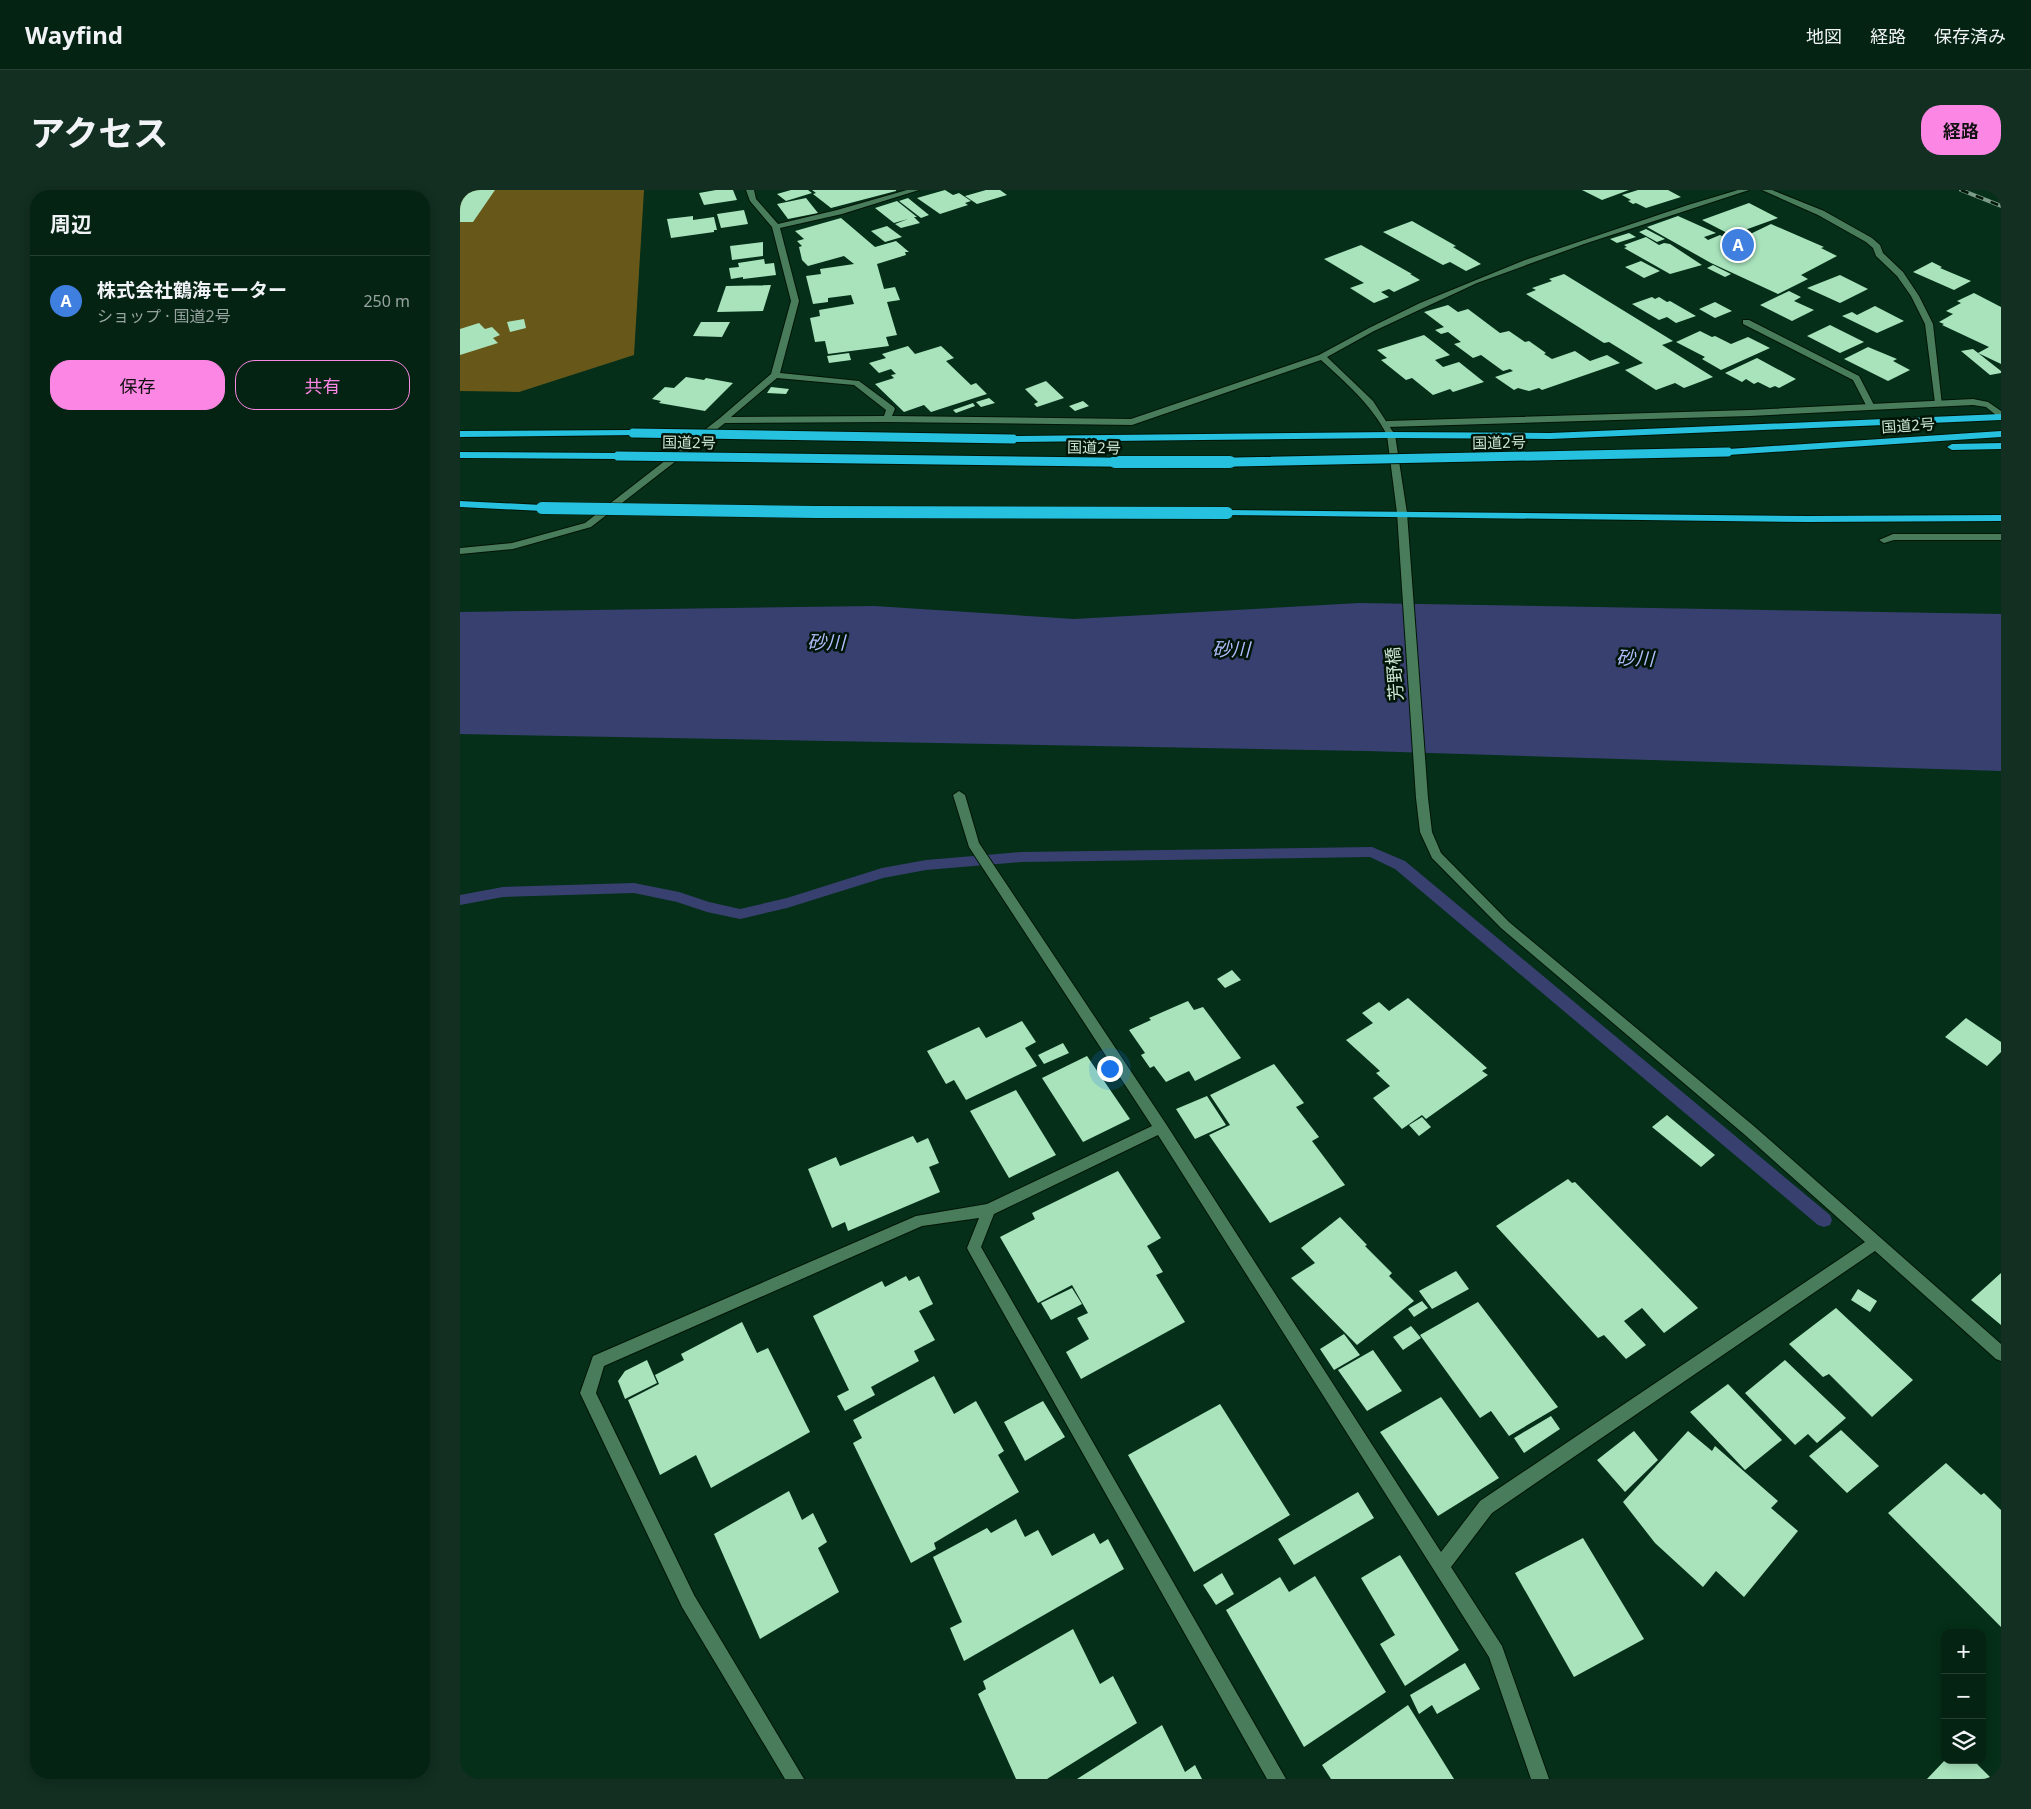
<!DOCTYPE html>
<html lang="ja">
<head>
<meta charset="utf-8">
<style>
  body { margin:0; font-family:"Noto Sans","Noto Sans JP",sans-serif; background:#122f21; color:#f1f3f6 }
  .controls { position:absolute; right:15px; bottom:15px; display:grid; overflow:hidden; border-radius:10px; box-shadow:0 2px 12px #0003 }
  .controls button { width:45px; height:45px; display:grid; place-items:center; padding:0; border:0; border-bottom:1px solid #254033; background:#042313; color:#f1f3f6; font:25px sans-serif }
  .you { position:absolute; left:649px; top:878px; width:18px; height:18px; margin:-12px; border:4px solid #fff; border-radius:50%; background:#1a73e8; box-shadow:0 0 0 8px #1a73e833 }
  .badge { display:grid; place-items:center; width:32px; height:32px; border-radius:50%; background:#fc86e4; color:#fff; font-size:16px; font-weight:700 }
  .pin { position:absolute; translate:-50% -50%; border:2px solid #fff; box-shadow:0 1px 5px #0006 }
  .list { margin:0; padding:0; list-style:none }
  h2 { display:flex; justify-content:space-between; align-items:center; height:65px; margin:0; padding:0 20px; font-size:21px }
  h2 small { font-size:16px; font-weight:400; color:#97a4a0 }
  .list li { display:grid; grid-template-columns:32px 1fr auto; gap:15px; align-items:center; box-sizing:border-box; height:90px; padding:0 20px; border-top:1px solid #254033 }
  .list b { display:block; font-size:19px; white-space:nowrap }
  .list p { margin:0; font-size:16px; white-space:nowrap; color:#97a4a0 }
  .list em { font-size:16px; font-style:normal; color:#97a4a0 }
  .actions { display:flex; gap:10px; padding:15px 20px }
  .actions a { flex:1; padding:11px 0; border:1px solid #fc86e4; border-radius:20px; text-align:center; font-size:18px; color:#fc86e4 }
  .actions .main { background:#fc86e4; color:#111 }
  .icon { flex:none; width:28px; height:28px; fill:none; stroke:currentColor; stroke-width:2; stroke-linecap:round; stroke-linejoin:round }
  .map { position:relative; flex:none; width:1541px; height:1589px; overflow:hidden; border-radius:20px }
  header { display:flex; align-items:center; gap:30px; box-sizing:border-box; height:70px; padding:0 25px; background:#042313; border-bottom:1px solid #254033 }
  header strong { font-size:24px }
  nav { display:flex; gap:28px; margin-inline-start:auto; font-size:18px }
  .intro { display:flex; align-items:center; justify-content:space-between; box-sizing:border-box; height:120px; padding:0 30px }
  h1 { margin:0; font-size:35px }
  .button { padding:12px 22px; border-radius:20px; background:#fc86e4; color:#111; font-size:18px; font-weight:700 }
  main { display:flex; gap:30px; padding:0 30px }
  aside { flex:1; background:#042313; border-radius:20px; box-shadow:0 2px 12px #0003 }
  .map>svg:first-child { display:block }
  .forest { fill:#67581a }
  .water { fill:#384070 }
  .lines { fill:none; stroke-linecap:round; stroke-linejoin:round }
  .stream { fill:#384070; fill-rule:evenodd }
  .building { fill:#a8e3bc }
  .street-casing { stroke:#001506; stroke-width:2 }
  .secondary-casing { stroke:#001506; stroke-width:2 }
  .highway-casing { stroke:#001506; stroke-width:2 }
  .street { fill:#487c5b; fill-rule:evenodd }
  .secondary { fill:#487c5b; fill-rule:evenodd }
  .highway { fill:#26c1df; fill-rule:evenodd }
  .rail-casing { stroke:#7c9c88; stroke-width:4 }
  .rail { stroke:#011408; stroke-width:2.5; stroke-dasharray:8; stroke-linecap:butt }
  .highway-bridge-far1-casing { stroke:#001506; stroke-width:11; stroke-linecap:butt }
  .highway-bridge-casing { stroke:#001506; stroke-width:13; stroke-linecap:butt }
  .highway-bridge-far1 { stroke:#26c1df; stroke-width:9 }
  .highway-bridge { stroke:#26c1df; stroke-width:12 }
  .labels { text-anchor:middle; dominant-baseline:central; stroke-width:5; stroke-linejoin:round; paint-order:stroke }
  .far-street-label { font-size:15px; fill:#c9e4d1; stroke:#011408 }
  .street-label { font-size:18px; fill:#c9e4d1; stroke:#011408 }
  .water-label { font-size:19px; font-style:italic; fill:#aebbfa; stroke:#011408 }
</style>
</head>
<body>
<header>
<strong>Wayfind</strong>
<nav><a>地図</a><a>経路</a><a>保存済み</a></nav>
</header>
<div class="intro"><h1>アクセス</h1><a class="button">経路</a></div>
<main>
<aside>
<h2>周辺<small></small></h2>
<ul class="list">
<li><span class="badge" style="background:#3f7fe0">A</span><div><b>株式会社鶴海モーター</b><p>ショップ · 国道2号</p></div><em>250 m</em></li>
</ul>
<div class="actions"><a class="main">保存</a><a>共有</a></div>
</aside>
<div class="map">
<svg width="1541" height="1589" viewBox="0 0 1541 1589">
  <rect width="100%" height="100%" fill="#052f19"/>
  <path class="forest" d="M 0,0 L 184,0 L 174,165 L 59,202 L 0,201 Z"/>
  <path class="water" d="M 899,413 L 1541,424 L 1541,581 L 907,561 L 0,544 L 0,422 L 414,416 L 614,429 Z"/>
  <g class="lines">
    <path class="stream" d="M 912,657 L 945,671 L 1370,1025 L 1372,1030 L 1370,1035 L 1364,1037 L 1358,1035 L 935,679 L 910,667 L 561,672 L 466,680 L 423,688 L 327,718 L 280,729 L 247,722 L 217,712 L 174,703 L 43,707 L 0,715 L 0,705 L 43,697 L 174,693 L 219,702 L 249,712 L 280,719 L 327,708 L 422,678 L 466,670 L 561,662 Z"/>
  </g>
  <path class="building" d="M 0,0 L 35,0 L 13,32 L 0,32 Z
    M 256,0 L 273,0 L 277,10 L 244,15 L 239,3 Z
    M 331,0 L 348,0 L 352,3 L 326,11 L 317,4 Z
    M 352,0 L 436,0 L 436,1 L 371,18 L 353,4 L 356,3 Z
    M 485,0 L 493,5 L 499,3 L 511,11 L 505,13 L 508,15 L 480,24 L 457,8 Z
    M 526,0 L 540,0 L 547,5 L 517,14 L 505,6 Z
    M 1122,0 L 1169,0 L 1142,10 Z
    M 1178,0 L 1208,0 L 1221,7 L 1186,18 L 1176,13 L 1173,14 L 1168,11 L 1171,10 L 1162,5 Z
    M 346,8 L 358,23 L 328,29 L 317,14 Z
    M 448,8 L 469,25 L 461,28 L 439,11 Z
    M 437,11 L 457,27 L 454,27 L 460,33 L 441,38 L 435,34 L 448,29 L 434,33 L 415,18 Z
    M 1289,13 L 1318,28 L 1271,45 L 1242,30 Z
    M 284,20 L 288,34 L 261,38 L 257,24 Z
    M 233,26 L 233,30 L 254,27 L 257,40 L 254,40 L 254,42 L 211,48 L 207,29 Z
    M 1218,26 L 1256,43 L 1244,47 L 1248,50 L 1260,45 L 1286,59 L 1296,53 L 1284,47 L 1311,34 L 1364,57 L 1361,58 L 1377,66 L 1341,85 L 1348,89 L 1318,104 L 1251,73 L 1187,37 Z
    M 381,28 L 415,57 L 436,51 L 449,62 L 445,62 L 446,65 L 417,74 L 424,99 L 435,97 L 440,110 L 427,112 L 437,145 L 426,147 L 429,156 L 368,164 L 365,151 L 355,152 L 350,128 L 360,126 L 359,120 L 394,114 L 391,105 L 368,108 L 368,112 L 353,114 L 346,86 L 361,84 L 360,79 L 394,74 L 384,66 L 348,76 L 342,70 L 339,57 L 342,56 L 337,51 L 344,49 L 335,41 Z
    M 952,31 L 996,56 L 993,57 L 1021,74 L 1006,81 L 990,72 L 983,75 L 923,42 Z
    M 427,36 L 442,47 L 425,52 L 411,41 Z
    M 1186,39 L 1205,49 L 1197,52 L 1179,42 Z
    M 1169,43 L 1176,47 L 1157,53 L 1150,49 Z
    M 1186,47 L 1199,55 L 1204,53 L 1210,54 L 1242,75 L 1210,84 L 1164,58 L 1167,57 L 1164,55 Z
    M 303,52 L 303,66 L 272,70 L 270,56 Z
    M 901,55 L 952,84 L 950,84 L 960,90 L 934,102 L 929,99 L 921,102 L 929,107 L 914,113 L 890,98 L 904,93 L 864,69 Z
    M 304,69 L 305,74 L 314,73 L 316,85 L 283,89 L 283,87 L 271,89 L 269,78 L 279,77 L 278,73 Z
    M 1181,71 L 1200,81 L 1184,88 L 1165,77 Z
    M 1472,72 L 1482,77 L 1480,78 L 1511,91 L 1494,100 L 1453,82 Z
    M 1253,75 L 1271,84 L 1265,87 L 1247,78 Z
    M 1104,84 L 1213,151 L 1202,155 L 1253,187 L 1224,198 L 1215,193 L 1196,200 L 1165,180 L 1183,173 L 1149,152 L 1144,153 L 1066,104 L 1076,100 L 1072,98 L 1092,91 L 1089,89 Z
    M 1380,85 L 1408,99 L 1380,113 L 1347,98 Z
    M 311,95 L 303,121 L 257,122 L 266,96 Z
    M 1329,101 L 1341,107 L 1334,111 L 1354,120 L 1332,131 L 1300,115 Z
    M 1514,103 L 1541,117 L 1541,174 L 1518,163 L 1529,157 L 1482,135 L 1484,134 L 1479,132 L 1493,124 L 1486,121 L 1501,113 L 1497,111 Z
    M 1192,107 L 1195,109 L 1199,107 L 1207,112 L 1210,111 L 1236,126 L 1216,133 L 1207,127 L 1199,130 L 1172,114 Z
    M 1255,112 L 1272,121 L 1255,128 L 1239,119 Z
    M 988,115 L 998,122 L 1008,119 L 1040,143 L 1049,141 L 1065,152 L 1069,151 L 1086,163 L 1084,164 L 1092,169 L 1115,161 L 1130,171 L 1147,165 L 1160,173 L 1082,200 L 1079,198 L 1069,201 L 1058,198 L 1054,200 L 1035,187 L 1053,181 L 1050,179 L 1043,181 L 1021,165 L 1013,168 L 994,154 L 1001,152 L 988,142 L 981,144 L 975,140 L 984,137 L 964,122 Z
    M 1415,116 L 1444,131 L 1417,143 L 1382,126 L 1392,122 L 1397,125 Z
    M 64,129 L 66,138 L 50,142 L 47,132 Z
    M 241,132 L 270,132 L 262,147 L 233,146 Z
    M 19,133 L 25,139 L 32,137 L 40,145 L 33,148 L 38,153 L 0,165 L 0,139 Z
    M 1370,135 L 1404,152 L 1380,163 L 1347,146 Z
    M 1240,141 L 1252,147 L 1255,146 L 1271,154 L 1288,147 L 1310,158 L 1261,180 L 1242,169 L 1245,167 L 1216,152 Z
    M 964,145 L 990,165 L 975,170 L 983,177 L 999,172 L 1024,192 L 993,202 L 990,199 L 973,205 L 952,188 L 946,190 L 921,170 L 927,168 L 917,160 Z
    M 448,156 L 455,164 L 481,156 L 494,168 L 486,171 L 511,195 L 516,193 L 527,204 L 471,222 L 464,215 L 444,222 L 415,194 L 434,188 L 431,185 L 436,184 L 431,179 L 419,183 L 409,173 L 426,168 L 422,164 Z
    M 1408,157 L 1437,169 L 1433,171 L 1450,180 L 1428,191 L 1384,169 Z
    M 1513,159 L 1541,181 L 1541,183 L 1530,185 L 1501,161 Z
    M 389,163 L 391,170 L 369,173 L 367,166 Z
    M 1297,168 L 1336,189 L 1319,198 L 1315,196 L 1310,198 L 1298,192 L 1294,194 L 1286,189 L 1282,192 L 1265,183 Z
    M 226,187 L 244,190 L 246,188 L 273,193 L 245,221 L 199,213 L 201,211 L 192,209 L 205,197 L 214,198 Z
    M 586,191 L 604,208 L 577,217 L 574,214 L 578,212 L 565,199 Z
    M 311,197 L 329,199 L 326,204 L 307,203 Z
    M 529,208 L 535,213 L 521,217 L 516,212 Z
    M 623,211 L 629,216 L 615,221 L 609,216 Z
    M 513,213 L 515,216 L 496,223 L 493,220 Z
    M 772,780 L 781,790 L 765,798 L 757,789 Z
    M 948,808 L 1027,878 L 1022,881 L 1028,885 L 966,929 L 962,925 L 942,939 L 913,908 L 930,896 L 916,883 L 920,881 L 886,850 L 913,833 L 902,823 L 919,812 L 929,821 Z
    M 728,811 L 734,820 L 743,817 L 781,868 L 735,891 L 729,881 L 706,892 L 694,876 L 690,878 L 681,865 L 685,863 L 669,840 L 691,830 L 689,828 Z
    M 1506,828 L 1541,852 L 1541,862 L 1527,876 L 1485,847 Z
    M 562,831 L 576,852 L 565,858 L 577,876 L 506,910 L 494,890 L 486,894 L 467,861 L 519,837 L 526,848 Z
    M 603,853 L 609,863 L 584,874 L 578,865 Z
    M 627,866 L 670,929 L 623,952 L 582,888 Z
    M 814,874 L 844,913 L 836,917 L 859,947 L 852,951 L 885,995 L 810,1033 L 749,945 L 770,935 L 750,905 Z
    M 556,900 L 596,965 L 549,988 L 510,921 Z
    M 747,906 L 766,935 L 735,949 L 716,919 Z
    M 1207,925 L 1255,965 L 1241,977 L 1192,937 Z
    M 962,927 L 971,937 L 959,946 L 949,935 Z
    M 453,946 L 457,953 L 468,948 L 479,973 L 469,977 L 480,1002 L 388,1041 L 385,1032 L 372,1038 L 348,979 L 376,967 L 380,976 Z
    M 658,981 L 701,1048 L 687,1056 L 703,1082 L 696,1085 L 725,1132 L 621,1189 L 606,1162 L 629,1149 L 617,1128 L 628,1123 L 612,1095 L 578,1113 L 540,1047 L 575,1029 L 572,1023 Z
    M 1108,989 L 1112,993 L 1115,992 L 1238,1118 L 1204,1143 L 1182,1118 L 1164,1131 L 1186,1155 L 1166,1169 L 1144,1145 L 1138,1148 L 1036,1036 Z
    M 880,1027 L 907,1055 L 905,1056 L 932,1083 L 929,1086 L 954,1111 L 897,1155 L 831,1088 L 855,1073 L 841,1058 Z
    M 996,1081 L 1009,1099 L 972,1119 L 959,1101 Z
    M 1541,1083 L 1541,1135 L 1511,1110 Z
    M 446,1086 L 449,1091 L 459,1086 L 473,1114 L 459,1121 L 475,1150 L 454,1161 L 459,1171 L 411,1197 L 415,1205 L 385,1221 L 377,1206 L 389,1200 L 353,1126 L 422,1091 L 425,1097 Z
    M 612,1098 L 622,1114 L 591,1130 L 581,1113 Z
    M 1398,1099 L 1417,1111 L 1410,1122 L 1391,1110 Z
    M 962,1111 L 968,1118 L 954,1127 L 948,1119 Z
    M 1018,1112 L 1098,1217 L 1049,1246 L 1031,1221 L 1020,1228 L 960,1145 Z
    M 1376,1118 L 1453,1190 L 1412,1227 L 1369,1184 L 1363,1187 L 1329,1154 Z
    M 282,1132 L 297,1163 L 308,1158 L 350,1242 L 251,1298 L 236,1265 L 200,1285 L 168,1210 L 199,1194 L 195,1185 L 224,1170 L 221,1164 Z
    M 951,1136 L 961,1148 L 943,1160 L 933,1147 Z
    M 884,1144 L 900,1165 L 874,1180 L 860,1159 Z
    M 913,1160 L 942,1201 L 907,1221 L 878,1180 Z
    M 187,1170 L 197,1193 L 165,1209 L 158,1191 L 165,1181 Z
    M 1325,1170 L 1386,1228 L 1357,1253 L 1348,1244 L 1335,1255 L 1285,1203 Z
    M 474,1186 L 494,1224 L 516,1211 L 544,1261 L 538,1265 L 559,1302 L 474,1353 L 476,1359 L 451,1373 L 393,1253 L 402,1248 L 393,1230 Z
    M 1268,1194 L 1322,1250 L 1285,1280 L 1230,1222 Z
    M 981,1207 L 1039,1288 L 978,1326 L 920,1242 Z
    M 583,1211 L 605,1247 L 565,1271 L 544,1232 Z
    M 760,1214 L 830,1325 L 734,1382 L 668,1265 Z
    M 1091,1226 L 1100,1239 L 1064,1263 L 1054,1248 Z
    M 1381,1240 L 1419,1276 L 1387,1303 L 1349,1266 Z
    M 1174,1241 L 1198,1270 L 1165,1302 L 1137,1270 Z
    M 1228,1241 L 1252,1261 L 1255,1256 L 1318,1311 L 1311,1318 L 1338,1341 L 1284,1407 L 1256,1381 L 1243,1397 L 1195,1353 L 1163,1312 Z
    M 1486,1273 L 1521,1305 L 1524,1303 L 1541,1320 L 1541,1437 L 1428,1323 Z
    M 329,1301 L 342,1330 L 353,1323 L 367,1352 L 358,1358 L 379,1402 L 300,1449 L 254,1344 Z
    M 898,1302 L 914,1328 L 834,1375 L 818,1349 Z
    M 556,1329 L 565,1347 L 578,1340 L 592,1366 L 634,1343 L 640,1354 L 648,1349 L 664,1379 L 504,1471 L 490,1438 L 502,1432 L 473,1367 L 527,1338 L 531,1343 Z
    M 1123,1348 L 1184,1449 L 1114,1487 L 1055,1383 Z
    M 940,1365 L 999,1460 L 945,1496 L 920,1454 L 935,1445 L 901,1388 Z
    M 762,1383 L 774,1404 L 756,1415 L 743,1395 Z
    M 855,1386 L 926,1502 L 844,1557 L 766,1420 L 820,1387 L 829,1402 Z
    M 613,1439 L 640,1494 L 653,1486 L 677,1533 L 587,1589 L 556,1589 L 518,1504 L 526,1499 L 523,1491 Z
    M 1005,1473 L 1020,1499 L 977,1524 L 972,1515 L 959,1524 L 950,1505 Z
    M 948,1515 L 994,1589 L 871,1589 L 862,1575 Z
    M 702,1535 L 725,1582 L 735,1575 L 742,1589 L 617,1589 Z
    M 1485,1570 L 1513,1570 L 1532,1589 L 1467,1589 Z"/>
  <g class="lines">
    <g class="street-casing">
      <path id="street" d="M 286,0 L 294,0 L 296,9 L 318,34 L 377,20 L 447,0 L 459,0 L 382,24 L 320,38 L 339,111 L 320,183 L 399,191 L 434,217 L 435,219 L 432,226 L 671,229 L 859,165 L 909,138 L 960,113 L 1065,70 L 1228,15 L 1278,0 L 1289,0 L 1124,54 L 1017,93 L 914,141 L 867,167 L 913,211 L 935,245 L 947,323 L 945,325 L 939,325 L 937,323 L 927,245 C 911,214 886,193 861,170 L 672,235 L 427,232 L 265,233 L 131,337 L 53,359 L 0,364 L 0,358 L 52,353 L 125,333 L 260,228 L 311,184 L 331,111 L 312,37 L 290,11 ZM 317,188 L 394,195 L 426,220 L 424,226 L 271,227 Z
        M 1302,0 L 1312,0 L 1364,21 L 1412,48 L 1420,55 L 1423,63 L 1443,82 L 1459,106 L 1473,134 L 1482,215 L 1475,213 L 1465,134 L 1451,106 L 1437,86 L 1416,66 L 1413,58 L 1406,52 L 1358,25 Z
        M 1283,130 L 1289,130 L 1399,186 L 1415,217 L 1408,219 L 1393,190 L 1283,134 Z
        M 499,601 L 505,605 L 519,653 L 706,934 L 981,1362 L 1020,1311 L 1405,1052 L 1285,945 L 1041,738 L 972,668 L 960,642 L 956,608 L 958,605 L 962,604 L 968,608 L 972,642 L 981,663 L 1049,732 L 1295,937 L 1541,1154 L 1541,1171 L 1536,1169 L 1415,1061 L 1032,1323 L 991,1377 L 1042,1456 L 1089,1589 L 1071,1589 L 1029,1467 L 698,945 L 534,1024 L 521,1057 L 826,1589 L 807,1589 L 509,1062 L 507,1058 L 519,1028 L 462,1036 L 144,1176 L 136,1203 L 234,1405 L 344,1589 L 325,1589 L 222,1417 L 120,1203 L 133,1166 L 456,1026 L 527,1014 L 692,936 L 509,657 L 493,605 Z"/>
    </g>
    <g class="secondary-casing">
      <path id="secondary" d="M 1513,209 L 1528,212 L 1541,221 L 1541,229 L 1526,217 L 1513,215 L 1290,226 L 927,237 L 923,234 L 927,231 L 1290,220 Z
        M 942,320 L 947,323 L 968,608 L 962,612 L 956,608 L 937,323 Z
        M 1433,344 L 1541,344 L 1541,350 L 1434,350 L 1424,353 L 1419,350 Z"/>
    </g>
    <g class="highway-casing">
      <path id="highway" d="M 1541,224 L 1541,230 L 1090,249 L 931,248 L 553,252 L 548,249 L 553,246 L 931,242 L 1090,243 Z
        M 173,240 L 177,241 L 178,243 L 177,245 L 0,247 L 0,241 Z
        M 1541,241 L 1541,247 L 1268,265 L 1263,262 L 1268,259 Z
        M 1541,253 L 1541,259 L 1492,260 L 1487,257 L 1492,254 Z
        M 0,262 L 158,263 L 163,266 L 158,269 L 0,268 Z
        M 0,311 L 82,315 L 88,318 L 82,321 L 0,317 Z
        M 767,320 L 1347,326 L 1541,325 L 1541,331 L 1347,332 L 763,325 L 761,323 L 763,321 Z"/>
    </g>
    <use href="#street" class="street"/>
    <use href="#secondary" class="secondary"/>
    <use href="#highway" class="highway"/>
    <g class="rail-casing">
      <path id="rail" d="M 1501,0 L 1541,16"/>
    </g>
    <use href="#rail" class="rail"/>
    <g class="highway-bridge-far1-casing">
      <path id="highway-bridge-far1" d="M 173,243 L 553,249
        M 158,266 L 727,273 L 1268,262"/>
    </g>
    <g class="highway-bridge-casing">
      <path id="highway-bridge" d="M 655,272 L 770,272
        M 82,318 L 356,322 L 767,323"/>
    </g>
    <use href="#highway-bridge-far1" class="highway-bridge-far1"/>
    <use href="#highway-bridge" class="highway-bridge"/>
  </g>
  <g class="labels">
    <g class="far-street-label">
      <text transform="translate(1448 235) rotate(-4)">国道2号</text>
      <text transform="translate(229 252) rotate(1)">国道2号</text>
      <text transform="translate(1039 252) rotate(-1)">国道2号</text>
      <text transform="translate(634 257) rotate(1)">国道2号</text>
    </g>
    <g class="street-label">
      <text transform="translate(934 484) rotate(-94)">芳野橋</text>
    </g>
    <g class="water-label">
      <text transform="translate(366 452) rotate(1)">砂川</text>
      <text transform="translate(771 459) rotate(1)">砂川</text>
      <text transform="translate(1175 468) rotate(2)">砂川</text>
    </g>
  </g>
</svg>
<div class="controls">
<button>+</button>
<button>−</button>
<button><svg class="icon" aria-label="layers" viewBox="0 0 24 24"><path d="M12 4l9 5-9 5-9-5zM3 14l9 5 9-5"/></svg></button>
</div>
<div class="you"></div>
<div class="pin badge" style="left:1278px;top:55px;background:#3f7fe0">A</div>
</div>
</main>
</body>
</html>
